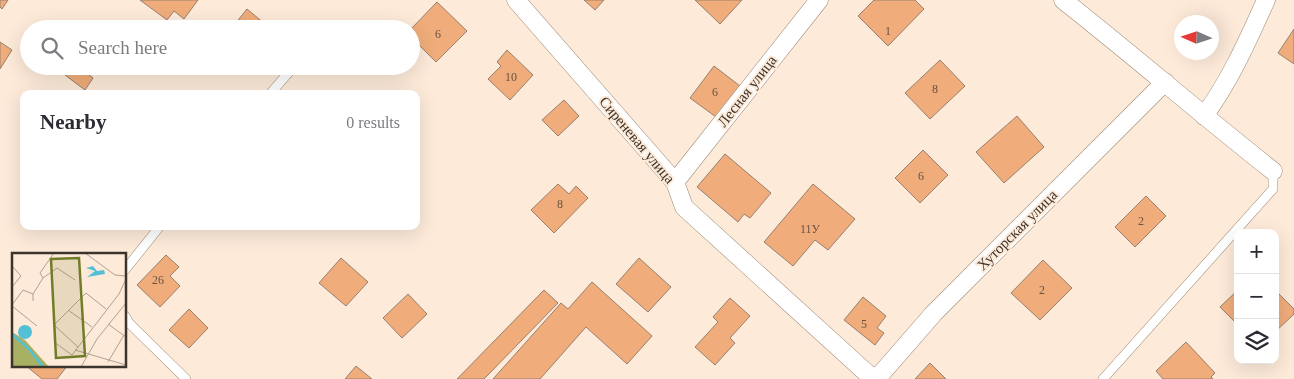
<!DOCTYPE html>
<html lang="en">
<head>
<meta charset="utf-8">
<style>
  body { margin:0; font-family:Georgia,serif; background:#f7f7f7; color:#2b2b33 }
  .controls { position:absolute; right:15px; bottom:15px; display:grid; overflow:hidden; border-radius:10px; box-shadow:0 5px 20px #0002 }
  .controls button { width:45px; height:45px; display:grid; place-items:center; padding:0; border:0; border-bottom:1px solid #e1e1e2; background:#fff; color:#2b2b33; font:25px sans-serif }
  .compass { position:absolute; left:1174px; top:15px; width:45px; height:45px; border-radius:50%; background:#fff; box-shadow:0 5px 20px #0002; rotate:273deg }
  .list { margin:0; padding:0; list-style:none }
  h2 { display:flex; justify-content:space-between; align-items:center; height:65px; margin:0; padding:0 20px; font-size:21px }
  h2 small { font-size:16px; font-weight:400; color:#7c7c81 }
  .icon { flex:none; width:28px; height:28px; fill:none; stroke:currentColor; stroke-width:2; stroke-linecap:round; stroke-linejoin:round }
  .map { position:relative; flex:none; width:1294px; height:379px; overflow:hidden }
  .search { position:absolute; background:#fff; box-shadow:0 5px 20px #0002; left:20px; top:20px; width:400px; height:55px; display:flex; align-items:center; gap:12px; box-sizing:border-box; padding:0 18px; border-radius:28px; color:#7c7c81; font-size:19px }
  .panel { position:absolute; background:#fff; box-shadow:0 5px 20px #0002; left:20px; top:90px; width:400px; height:140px; border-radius:10px }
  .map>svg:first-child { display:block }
  .building { fill:#f0ad7b; stroke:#97806f }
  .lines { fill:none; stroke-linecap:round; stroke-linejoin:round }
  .service-casing { stroke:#9c8874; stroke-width:10 }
  .minor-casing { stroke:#9c8874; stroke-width:19 }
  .service { stroke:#fff; stroke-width:9 }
  .minor { stroke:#fff; stroke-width:18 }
  .labels { text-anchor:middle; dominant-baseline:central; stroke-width:4; stroke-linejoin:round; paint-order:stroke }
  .number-label { font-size:12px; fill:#6a5240 }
  .street-label { font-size:15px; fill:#3d342c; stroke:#fdead9 }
  .inset-river { fill:none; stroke:#54c0d6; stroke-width:2.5 }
  .inset-road { fill:none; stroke:#b0a194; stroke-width:1 }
  .view { fill:#707c28; fill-opacity:0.15; stroke:#707c28; stroke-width:2.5 }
  .inset-edge { fill:none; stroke:#3d342c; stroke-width:2.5 }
</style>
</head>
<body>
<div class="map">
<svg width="1294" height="379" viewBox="0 0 1294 379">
  <rect width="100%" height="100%" fill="#fdead9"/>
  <path class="building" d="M 0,0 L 8,0 L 2,9 L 0,7 Z
    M 140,0 L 198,0 L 184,19 L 174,11 L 167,20 Z
    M 584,0 L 604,0 L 595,10 Z
    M 695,0 L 742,0 L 720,24 Z
    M 874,0 L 915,0 L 924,9 L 888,46 L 858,16 Z
    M 437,2 L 467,31 L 436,62 L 411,37 L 411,29 Z
    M 247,9 L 271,29 L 231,29 Z
    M 1294,29 L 1294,64 L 1278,53 Z
    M 0,42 L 12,50 L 0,69 Z
    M 507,50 L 533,75 L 510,100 L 488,79 L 501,66 L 497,62 Z
    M 940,60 L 965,86 L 930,119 L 905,93 Z
    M 72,66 L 86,66 L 83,70 L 93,78 L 85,90 L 65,75 Z
    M 227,66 L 244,66 L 237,75 Z
    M 714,66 L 740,86 L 716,117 L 690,98 Z
    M 564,100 L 579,116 L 558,136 L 542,120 Z
    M 1017,116 L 1044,147 L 1004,183 L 976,152 Z
    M 923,150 L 948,175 L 920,203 L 895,178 Z
    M 725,154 L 771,193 L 750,218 L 744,214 L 738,222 L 697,187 Z
    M 558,184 L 569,194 L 576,186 L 588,198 L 554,233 L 531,210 Z
    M 813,184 L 855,219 L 828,250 L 815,240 L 793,266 L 764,242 Z
    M 1146,196 L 1166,216 L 1135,247 L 1115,227 Z
    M 166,255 L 179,267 L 170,276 L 180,286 L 160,307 L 137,285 Z
    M 341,258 L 368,282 L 346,306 L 319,283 Z
    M 639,258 L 671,287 L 648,312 L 616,284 Z
    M 1043,260 L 1072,288 L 1040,320 L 1011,293 Z
    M 592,282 L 652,336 L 627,364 L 586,327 L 540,379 L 493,379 L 561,303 L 568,309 Z
    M 544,290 L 558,303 L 484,379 L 457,379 Z
    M 1238,290 L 1238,325 L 1220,307 Z
    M 1275,290 L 1294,309 L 1294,314 L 1275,332 Z
    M 408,294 L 427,314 L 402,338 L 383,318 Z
    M 863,297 L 886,316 L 877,328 L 884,333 L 875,345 L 844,320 Z
    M 730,298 L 750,316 L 730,338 L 735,343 L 715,365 L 695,347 L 718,322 L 713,317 Z
    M 189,309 L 208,328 L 189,348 L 169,330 Z
    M 1186,342 L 1215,373 L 1211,377 L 1213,379 L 1163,379 L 1156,371 Z
    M 930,363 L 946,379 L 915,379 Z
    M 25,365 L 68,365 L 57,379 L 42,379 Z
    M 356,366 L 372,379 L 345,379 Z"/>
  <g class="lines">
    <g class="service-casing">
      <path id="service" d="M 270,94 L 289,72
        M 125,270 L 160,226
        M 125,316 L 129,323 L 186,379
        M 1103,379 L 1273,189 L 1273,171"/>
    </g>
    <g class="minor-casing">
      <path id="minor" d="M 516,0 L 675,182 L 684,207 L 871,377 L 880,375 L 934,313 L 1165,82
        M 1063,0 C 1134,56 1202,115 1273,171
        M 1204,116 C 1230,81 1248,40 1266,0
        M 675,182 L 819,0"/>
    </g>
    <use href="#service" class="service"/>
    <use href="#minor" class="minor"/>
  </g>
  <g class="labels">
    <g class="number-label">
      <text x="888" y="31">1</text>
      <text x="438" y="34">6</text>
      <text x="511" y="77">10</text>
      <text x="935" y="89">8</text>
      <text x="715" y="92">6</text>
      <text x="921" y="176">6</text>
      <text x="560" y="204">8</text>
      <text x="1141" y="221">2</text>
      <text x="810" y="229">11У</text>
      <text x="158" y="280">26</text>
      <text x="1042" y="290">2</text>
      <text x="864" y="324">5</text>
    </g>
    <g class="street-label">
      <text transform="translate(747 91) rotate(-52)">Лесная улица</text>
      <text transform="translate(637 140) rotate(50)">Сиреневая улица</text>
      <text transform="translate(1017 230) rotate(-45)">Хуторская улица</text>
    </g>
  </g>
  <g transform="translate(12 253)">
    <rect width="114" height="114" fill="#fdead9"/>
    <path d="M 0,79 L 13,87 L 37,114 L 0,114 Z" fill="#a8b163"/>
    <path d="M 81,13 L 85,18 L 92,17 L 93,21 L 75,24 L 83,18 L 74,15 ZM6 79a7 7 0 1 1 14 0a7 7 0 1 1-14 0Z" fill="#54c0d6"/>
    <path class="inset-river" d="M 0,81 L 18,97 L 31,114"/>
    <path class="inset-road" d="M 73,0 L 103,22 L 114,23M 0,13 L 9,23 L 0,34M 31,25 L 28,20 L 42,0M 21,48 L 21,41 L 31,25 L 45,15 L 63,27M 0,52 L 11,37 L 21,41M 0,53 L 25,73M 56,57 L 80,74M 96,71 L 114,84M 42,89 L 60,102 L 107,41 L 114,26M 66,94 L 42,72 L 74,40 L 94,56M 63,97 L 114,112M 96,109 L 112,82M 69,114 L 85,86 L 114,50"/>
    <path class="view" d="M 67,5 L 73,103 L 44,105 L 39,6 Z"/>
    <rect width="114" height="114" class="inset-edge"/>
  </g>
</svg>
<div class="controls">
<button>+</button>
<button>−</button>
<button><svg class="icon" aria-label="layers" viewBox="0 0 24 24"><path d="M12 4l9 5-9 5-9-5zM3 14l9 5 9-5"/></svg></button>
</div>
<svg class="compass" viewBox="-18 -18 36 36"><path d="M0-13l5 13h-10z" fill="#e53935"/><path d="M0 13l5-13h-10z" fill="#7c7c81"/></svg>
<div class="search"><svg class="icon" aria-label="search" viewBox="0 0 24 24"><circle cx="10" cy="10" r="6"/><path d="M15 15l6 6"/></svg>Search here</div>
<section class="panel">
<h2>Nearby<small>0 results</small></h2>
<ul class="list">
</ul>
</section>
</div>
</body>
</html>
